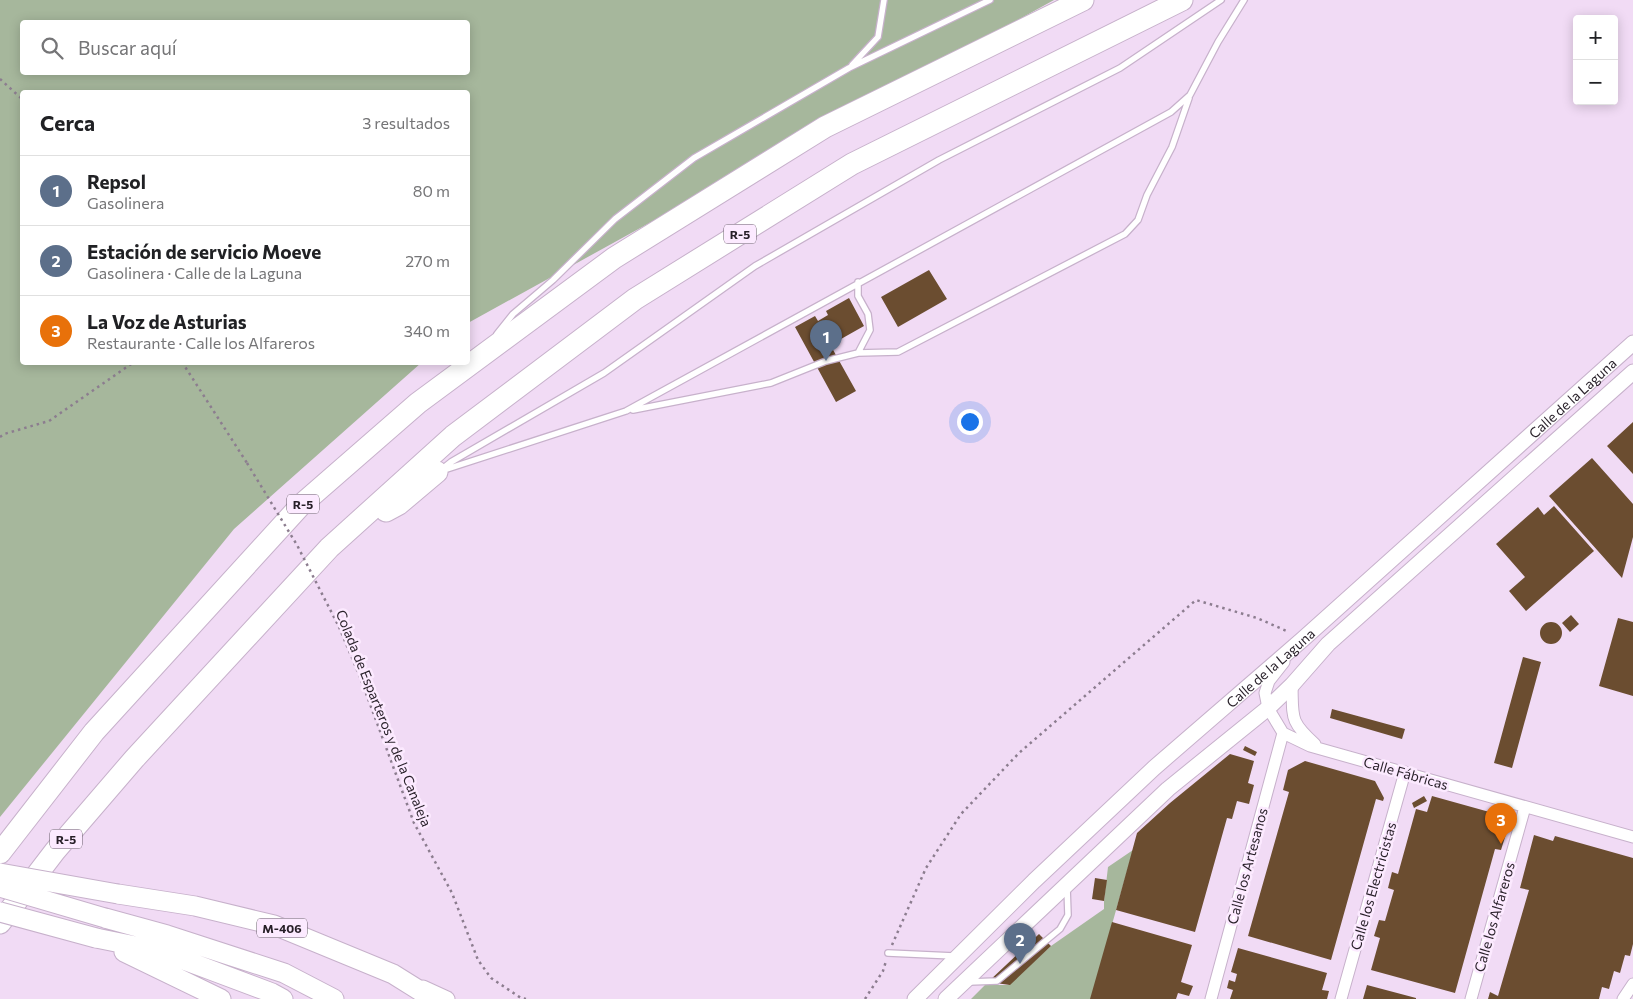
<!DOCTYPE html>
<html lang="es">
<head>
<meta charset="utf-8">
<style>
  body { margin:0; font-family:Commissioner,sans-serif; background:#f6f6f6; color:#202124 }
  .controls { position:absolute; right:15px; top:15px; display:grid; overflow:hidden; border-radius:5px; box-shadow:0 2px 12px #0003 }
  .controls button { width:45px; height:45px; display:grid; place-items:center; padding:0; border:0; border-bottom:1px solid #e0e0e0; background:#fff; color:#202124; font:25px sans-serif }
  .you { position:absolute; left:969px; top:421px; width:18px; height:18px; margin:-12px; border:4px solid #fff; border-radius:50%; background:#1a73e8; box-shadow:0 0 0 8px #1a73e833 }
  .badge { display:grid; place-items:center; width:32px; height:32px; border-radius:50%; background:#1a73e8; color:#fff; font-size:16px; font-weight:700 }
  .pin { position:absolute; translate:-50% -41px; filter:drop-shadow(0 1px 2px #0008) }
  .pin::after { content:''; position:absolute; top:26px; width:18px; height:15px; background:inherit; clip-path:polygon(0 0,100% 0,50% 100%) }
  .list { margin:0; padding:0; list-style:none }
  h2 { display:flex; justify-content:space-between; align-items:center; height:65px; margin:0; padding:0 20px; font-size:21px }
  h2 small { font-size:16px; font-weight:400; color:#757577 }
  .list li { display:grid; grid-template-columns:32px 1fr auto; gap:15px; align-items:center; box-sizing:border-box; height:70px; padding:0 20px; border-top:1px solid #e0e0e0 }
  .list b { display:block; font-size:19px; white-space:nowrap }
  .list p { margin:0; font-size:16px; white-space:nowrap; color:#757577 }
  .list em { font-size:16px; font-style:normal; color:#757577 }
  .icon { flex:none; width:28px; height:28px; fill:none; stroke:currentColor; stroke-width:2; stroke-linecap:round; stroke-linejoin:round }
  .map { position:relative; flex:none; width:1633px; height:999px; overflow:hidden }
  .search { position:absolute; background:#fff; box-shadow:0 2px 12px #0003; left:20px; top:20px; width:450px; height:55px; display:flex; align-items:center; gap:12px; box-sizing:border-box; padding:0 18px; border-radius:5px; color:#757577; font-size:19px }
  .panel { position:absolute; background:#fff; box-shadow:0 2px 12px #0003; left:20px; top:90px; width:450px; height:275px; border-radius:5px }
  .map>svg:first-child { display:block }
  .green { fill:#a6b79c; fill-rule:evenodd }
  .building { fill:#6b4d30 }
  .lines { fill:none; stroke-linecap:round; stroke-linejoin:round }
  .service-casing { stroke:#c7b1cb; stroke-width:8 }
  .minor-casing { stroke:#c7b1cb; stroke-width:13 }
  .tertiary-casing { stroke:#c7b1cb; stroke-width:17 }
  .trunk-casing { stroke:#c7b1cb; stroke-width:21 }
  .motorway-casing { stroke:#c7b1cb; stroke-width:23 }
  .path { stroke:#8c7d8f; stroke-width:2.5; stroke-dasharray:2.5 4; stroke-linecap:butt }
  .service { stroke:#fff; stroke-width:5.5 }
  .minor { stroke:#fff; stroke-width:11 }
  .tertiary { stroke:#fff; stroke-width:15 }
  .trunk { stroke:#fff; stroke-width:19 }
  .motorway { stroke:#fff; stroke-width:21 }
  .trunk-bridge-casing { stroke:#c7b1cb; stroke-width:21; stroke-linecap:butt }
  .path-bridge { stroke:#8c7d8f; stroke-width:2.5; stroke-dasharray:2.5 4; stroke-linecap:butt }
  .trunk-bridge { stroke:#fff; stroke-width:19 }
  .labels { text-anchor:middle; dominant-baseline:central; stroke-width:5; stroke-linejoin:round; paint-order:stroke }
  .shield { fill:#fceaff; stroke:#675c68; stroke-width:1 }
  .shield-label { font-size:12px; font-weight:bold; fill:#271f28 }
  .street-label { font-size:14px; fill:#271f28; stroke:#fceaff }
</style>
</head>
<body>
<div class="map">
<svg width="1633" height="999" viewBox="0 0 1633 999">
  <rect width="100%" height="100%" fill="#f1dbf5"/>
  <path class="green" d="M 0,0 L 1054,0 L 468,323 L 468,92 L 22,92 L 22,362 L 421,363 L 234,529 L 0,817 ZM 22,22 L 468,22 L 468,72 L 22,72 Z
    M 1133,850 L 1091,999 L 971,999 L 985,985 L 1008,985 L 1051,946 L 1104,909 L 1104,901 L 1108,867 Z"/>
  <path class="building" d="M 929,270 L 947,299 L 898,327 L 881,297 Z
    M 849,298 L 864,326 L 841,339 L 838,333 L 827,339 L 856,391 L 836,402 L 795,327 L 815,316 L 818,321 L 828,315 L 826,311 Z
    M 1633,422 L 1633,474 L 1607,446 Z
    M 1592,458 L 1633,504 L 1633,537 L 1622,578 L 1549,496 Z
    M 1554,506 L 1594,551 L 1526,611 L 1509,591 L 1525,577 L 1496,544 L 1538,507 L 1544,515 Z
    M 1571,615 L 1579,624 L 1570,632 L 1562,623 Z
    M 1618,618 L 1633,622 L 1633,696 L 1599,686 Z
    M1540 633a11 11 0 1 1 22 0a11 11 0 1 1-22 0Z
    M 1523,657 L 1541,662 L 1512,768 L 1494,763 Z
    M 1332,709 L 1405,729 L 1402,739 L 1330,718 Z
    M 1245,746 L 1257,752 L 1255,756 L 1243,750 Z
    M 1230,754 L 1254,761 L 1248,783 L 1254,785 L 1249,804 L 1237,801 L 1232,819 L 1227,818 L 1195,932 L 1116,910 L 1137,833 L 1170,803 Z
    M 1305,761 L 1375,781 L 1384,798 L 1383,801 L 1376,799 L 1331,960 L 1248,936 L 1289,792 L 1283,790 L 1288,770 Z
    M 1424,796 L 1427,801 L 1414,808 L 1412,803 Z
    M 1432,796 L 1493,813 L 1488,829 L 1506,834 L 1501,850 L 1495,849 L 1455,993 L 1371,970 L 1380,938 L 1374,936 L 1379,920 L 1385,921 L 1394,890 L 1388,888 L 1392,872 L 1398,874 L 1416,809 L 1427,812 Z
    M 1534,835 L 1553,841 L 1555,836 L 1633,858 L 1633,944 L 1630,956 L 1625,955 L 1620,973 L 1614,971 L 1609,989 L 1602,987 L 1599,999 L 1488,999 L 1490,992 L 1498,996 L 1529,890 L 1520,888 Z
    M 1095,878 L 1107,880 L 1104,901 L 1092,899 Z
    M 1112,922 L 1192,945 L 1181,982 L 1193,986 L 1189,996 L 1178,993 L 1176,999 L 1090,999 Z
    M 1039,934 L 1051,946 L 1010,985 L 988,982 Z
    M 1238,948 L 1327,973 L 1322,990 L 1329,991 L 1327,999 L 1230,999 L 1233,990 L 1227,988 L 1229,980 L 1235,982 L 1237,974 L 1231,972 Z
    M 1367,985 L 1416,998 L 1416,999 L 1363,999 Z"/>
  <g class="lines">
    <g class="service-casing">
      <path id="service" d="M 852,65 L 878,37 L 884,0
        M 497,334 L 513,314 L 553,280 L 615,219 L 694,158 L 849,68 L 990,0
        M 858,353 L 870,330 L 868,314 L 858,296 L 858,282
        M 633,410 L 771,383 L 826,361 L 858,353 L 898,352 L 1125,234 L 1138,220 L 1147,195 L 1172,147 L 1189,98
        M 441,470 L 451,462 L 604,373 L 755,266 L 939,160 L 1120,68 L 1221,0
        M 441,471 L 626,411 L 1171,112 L 1190,95 L 1218,42 L 1244,0
        M 888,953 L 954,956
        M 969,982 L 997,981 L 1060,929 L 1068,915 L 1067,887"/>
    </g>
    <g class="minor-casing">
      <path id="minor" d="M 1284,662 L 1269,681 L 1265,693 L 1268,708 L 1283,733 L 1310,746 L 1633,837
        M 1292,685 C 1293,717 1289,721 1315,744
        M 1211,999 L 1283,733
        M 1341,999 L 1405,772
        M 1471,999 L 1525,807
        M 1623,999 L 1633,984"/>
    </g>
    <g class="tertiary-casing">
      <g id="tertiary">
        <path d="M 423,988 L 447,999"/>
        <path id="s1" d="M 915,999 L 1034,881 L 1154,768 L 1303,639 L 1633,343"/>
        <path d="M 946,999 L 1168,789 L 1268,708 L 1292,685 L 1328,644 L 1633,372"/>
      </g>
    </g>
    <g class="trunk-casing">
      <path id="trunk" d="M 118,894 L 195,906 L 274,925 L 393,974 L 433,999
        M 105,918 L 167,935 L 284,973 L 334,999
        M 96,938 L 160,951 L 272,993 L 283,999
        M 124,952 L 221,999"/>
    </g>
    <g class="motorway-casing">
      <path id="motorway" d="M 386,511 L 399,504 L 437,472
        M 0,853 L 94,732 L 301,505 L 418,403 L 614,258 L 825,127 L 1083,0
        M 0,923 L 55,851 L 135,758 L 329,548 L 453,436 L 635,299 L 852,164 L 1182,0"/>
    </g>
    <path class="path" d="M 0,79 L 22,99
      M 182,362 L 247,463
      M 0,437 L 4,434 L 49,421 L 134,362
      M 339,627 L 360,677 L 414,823 L 452,893 L 478,960 L 491,978 L 521,998 L 526,999
      M 892,945 L 926,868 L 961,814 L 1019,753 L 1196,600 L 1257,618 L 1289,632
      M 865,999 L 883,971 L 886,961"/>
    <use href="#service" class="service"/>
    <use href="#minor" class="minor"/>
    <use href="#tertiary" class="tertiary"/>
    <use href="#trunk" class="trunk"/>
    <use href="#motorway" class="motorway"/>
    <g class="trunk-bridge-casing">
      <path id="trunk-bridge" d="M 0,873 L 118,894
        M 0,887 L 105,918
        M 0,912 L 96,938"/>
    </g>
    <path class="path-bridge" d="M 247,463 L 297,545 L 339,627"/>
    <use href="#trunk-bridge" class="trunk-bridge"/>
  </g>
  <g class="labels">
    <g class="shield">
      <rect x="724" y="224.5" width="32" height="19" rx="4"/>
      <rect x="287" y="494.5" width="32" height="19" rx="4"/>
      <rect x="50" y="829.5" width="32" height="19" rx="4"/>
      <rect x="257" y="918.5" width="50" height="19" rx="4"/>
    </g>
    <g class="shield-label">
      <text x="740" y="234">R-5</text>
      <text x="303" y="504">R-5</text>
      <text x="66" y="839">R-5</text>
      <text x="282" y="928">M-406</text>
    </g>
    <g class="street-label">
      <text stroke="none"><textPath href="#s1" startOffset="891">Calle de la Laguna</textPath></text>
      <text stroke="none"><textPath href="#s1" startOffset="486">Calle de la Laguna</textPath></text>
      <text transform="translate(384 718) rotate(68)">Colada de Esparteros y de la Canaleja</text>
      <text transform="translate(1406 773) rotate(16)">Calle Fábricas</text>
      <text transform="translate(1247 866) rotate(-75)">Calle los Artesanos</text>
      <text transform="translate(1373 886) rotate(-74)">Calle los Electricistas</text>
      <text transform="translate(1494 917) rotate(-74)">Calle los Alfareros</text>
    </g>
  </g>
</svg>
<div class="controls">
<button>+</button>
<button>−</button>
</div>
<div class="you"></div>
<div class="pin badge" style="left:826px;top:361px;background:#5c6f8a">1</div>
<div class="pin badge" style="left:1020px;top:964px;background:#5c6f8a">2</div>
<div class="pin badge" style="left:1501px;top:844px;background:#e8710a">3</div>
<div class="search"><svg class="icon" aria-label="search" viewBox="0 0 24 24"><circle cx="10" cy="10" r="6"/><path d="M15 15l6 6"/></svg>Buscar aquí</div>
<section class="panel">
<h2>Cerca<small>3 resultados</small></h2>
<ul class="list">
<li><span class="badge" style="background:#5c6f8a">1</span><div><b>Repsol</b><p>Gasolinera</p></div><em>80 m</em></li>
<li><span class="badge" style="background:#5c6f8a">2</span><div><b>Estación de servicio Moeve</b><p>Gasolinera · Calle de la Laguna</p></div><em>270 m</em></li>
<li><span class="badge" style="background:#e8710a">3</span><div><b>La Voz de Asturias</b><p>Restaurante · Calle los Alfareros</p></div><em>340 m</em></li>
</ul>
</section>
</div>
</body>
</html>
